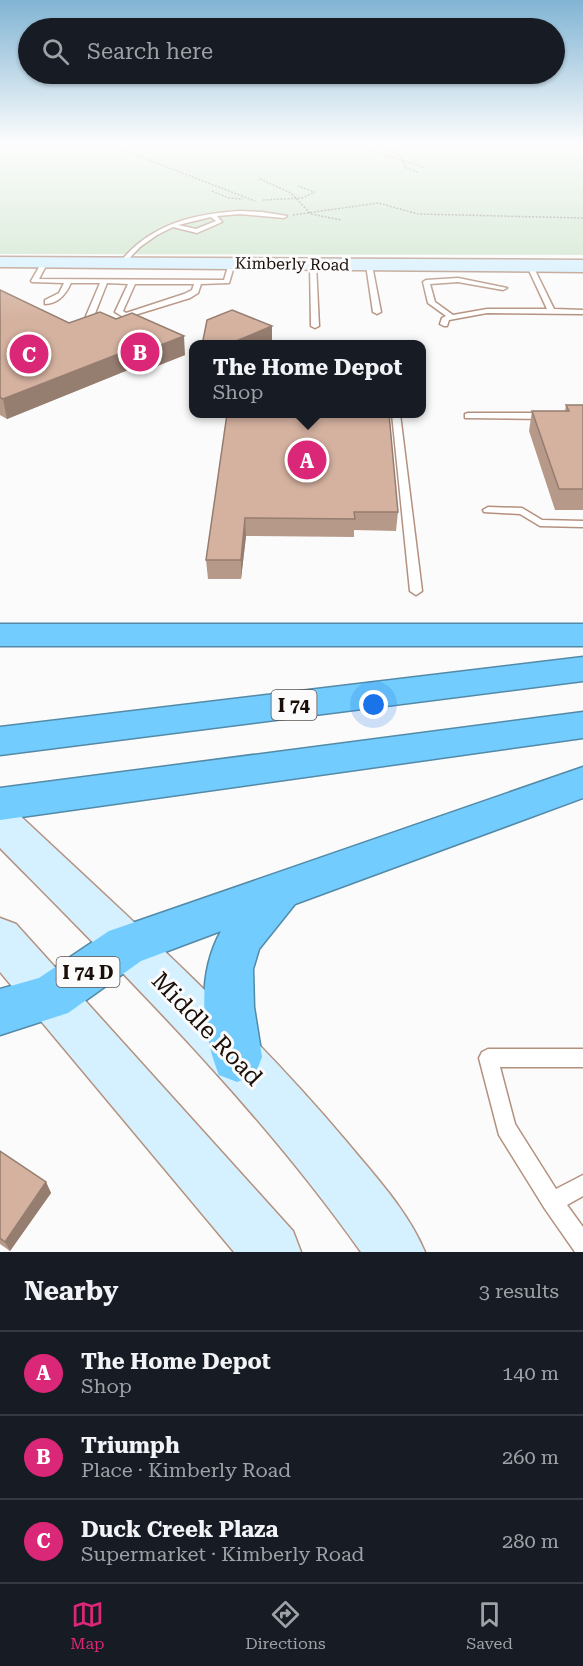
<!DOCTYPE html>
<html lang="en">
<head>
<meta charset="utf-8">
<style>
  body { margin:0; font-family:"Roboto Serif",serif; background:#242831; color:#f1f3f6 }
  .you { position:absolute; left:374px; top:705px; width:21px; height:21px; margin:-15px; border:4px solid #fff; border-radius:50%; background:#1a73e8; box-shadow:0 0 0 9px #1a73e833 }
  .badge { display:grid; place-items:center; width:39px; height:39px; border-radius:50%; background:#db2777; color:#fff; font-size:20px; font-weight:700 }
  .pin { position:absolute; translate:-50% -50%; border:3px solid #fff; box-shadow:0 2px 6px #0006 }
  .popup { position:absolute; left:189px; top:340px; width:237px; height:78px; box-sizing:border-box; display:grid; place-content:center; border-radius:12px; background:#171b24; filter:drop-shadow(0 2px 4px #0005); font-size:20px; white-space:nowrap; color:#9ea1a6 }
  .popup b { font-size:22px; color:#f1f3f6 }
  .popup::after { content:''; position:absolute; left:50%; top:100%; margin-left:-12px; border:12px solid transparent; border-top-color:#171b24 }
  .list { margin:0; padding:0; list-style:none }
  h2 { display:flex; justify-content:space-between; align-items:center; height:78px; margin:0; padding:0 24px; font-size:26px }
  h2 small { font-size:20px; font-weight:400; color:#9ea1a6 }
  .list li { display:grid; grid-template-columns:39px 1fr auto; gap:18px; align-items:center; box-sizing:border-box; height:84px; padding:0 24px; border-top:2px solid #363941 }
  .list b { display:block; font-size:22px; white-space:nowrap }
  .list p { margin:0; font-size:20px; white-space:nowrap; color:#9ea1a6 }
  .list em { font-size:20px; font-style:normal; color:#9ea1a6 }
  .icon { flex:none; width:33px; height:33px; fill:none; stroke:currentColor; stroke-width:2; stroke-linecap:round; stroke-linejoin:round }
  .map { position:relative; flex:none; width:583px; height:1252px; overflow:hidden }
  .search { position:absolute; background:#171b24; box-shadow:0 2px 4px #0004; left:18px; right:18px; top:18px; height:66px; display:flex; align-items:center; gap:15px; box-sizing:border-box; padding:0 21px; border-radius:33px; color:#9ea1a6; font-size:22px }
  .sheet { height:330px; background:#171b24 }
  nav { display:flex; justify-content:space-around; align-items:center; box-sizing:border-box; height:84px; border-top:2px solid #363941; background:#171b24; font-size:16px; color:#9ea1a6 }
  nav a { display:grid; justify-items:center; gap:3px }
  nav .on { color:#db2777 }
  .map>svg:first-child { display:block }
  .green { fill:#cce4cc }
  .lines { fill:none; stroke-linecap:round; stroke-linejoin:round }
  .service-casing { stroke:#b4917f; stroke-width:3 }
  .secondary-casing { stroke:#b4917f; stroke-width:3 }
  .motorway-casing { stroke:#538aa7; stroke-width:3 }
  .path { stroke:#918b88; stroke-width:1.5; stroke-dasharray:2 1.5; stroke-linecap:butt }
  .service { fill:#fff; fill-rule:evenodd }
  .secondary { fill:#d5f0fe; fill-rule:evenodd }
  .motorway { fill:#72ccfd; fill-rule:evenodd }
  .wall { fill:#b7998a }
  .shaded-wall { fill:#957d70 }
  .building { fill:#d5b2a0; stroke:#957d70; stroke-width:1.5 }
  .labels { text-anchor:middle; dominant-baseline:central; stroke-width:6; stroke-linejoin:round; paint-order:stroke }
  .far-street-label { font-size:16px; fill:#1a0e08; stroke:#fbfbfb }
  .shield { fill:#fbfbfb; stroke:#5e5551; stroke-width:1.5 }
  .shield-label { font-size:18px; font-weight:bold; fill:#1a0e08 }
  .near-street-label { font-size:24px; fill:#1a0e08; stroke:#fbfbfb }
</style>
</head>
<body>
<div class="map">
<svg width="583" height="1252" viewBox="0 0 583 1252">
  <rect width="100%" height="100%" fill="#fbfbfb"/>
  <path class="green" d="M 0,144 L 583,144 L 583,255 L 0,254 Z"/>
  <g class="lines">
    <g class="service-casing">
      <path id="service" d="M 240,211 L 262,212 L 287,216 L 284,218 L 240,214 L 217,216 L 222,222 L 197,233 L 173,227 L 157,235 L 140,247 L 125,263 L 120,262 C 151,224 193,214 240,211 ZM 211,217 L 216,221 L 196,229 L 178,225 Z
        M 45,260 L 48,262 L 39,279 L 224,280 L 229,263 L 232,261 L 235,263 L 229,283 L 201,284 L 198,293 L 190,298 L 125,318 L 115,312 L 128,284 L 107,283 L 94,316 L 90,318 L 86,316 L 100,283 L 71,283 C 66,294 58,304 45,304 L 45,300 L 59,293 L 64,283 L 32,282 L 31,281 L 42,262 ZM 135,284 L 194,284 L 192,290 L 184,294 L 126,313 L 123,311 Z
        M 313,262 L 316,264 L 319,326 L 315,328 L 311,326 L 310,264 Z
        M 369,263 L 372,265 L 381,312 L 377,314 L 373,312 L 366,265 Z
        M 530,264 L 533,266 L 554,309 L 583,310 L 583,314 L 487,313 L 449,320 L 447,326 L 444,326 L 440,324 L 442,318 L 446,316 L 428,303 L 423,282 L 426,280 L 458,278 L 507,288 L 503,290 L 458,282 L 430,284 L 435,302 L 453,315 L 487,309 L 547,309 L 527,266 Z
        M 468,413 L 548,413 L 552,416 L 548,419 L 465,418 L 465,414 Z
        M 392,414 L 400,414 L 422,591 L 416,595 L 410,591 Z
        M 488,507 L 522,508 L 542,520 L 583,521 L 583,527 L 540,526 L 520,514 L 484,512 L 483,510 Z
        M 488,1049 L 583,1049 L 583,1067 L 500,1067 L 515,1124 L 556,1189 L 583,1175 L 583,1196 L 567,1205 L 583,1227 L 583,1252 L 575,1252 L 545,1209 L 499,1135 L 479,1058 L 482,1052 Z"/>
    </g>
    <g class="secondary-casing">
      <path id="secondary" d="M 0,257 L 583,260 L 583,272 L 0,267 Z
        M 0,806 L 14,810 C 128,917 246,1022 346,1141 C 375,1176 408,1211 425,1252 L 361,1252 C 256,1104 127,977 0,848 Z
        M 0,918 L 16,924 L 293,1231 L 301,1252 L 234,1252 L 0,972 Z"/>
    </g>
    <g class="motorway-casing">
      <path id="motorway" d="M 0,624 L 583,624 L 583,646 L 0,646 Z
        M 583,657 L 583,681 L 0,755 L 0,727 Z
        M 583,712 L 583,738 L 0,820 L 0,788 Z
        M 583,767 L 583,798 L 295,904 L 259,949 L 253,969 L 254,1007 L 262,1057 L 255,1075 L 237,1082 L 219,1075 C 201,1030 197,974 221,931 L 141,961 L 68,1013 L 0,1035 L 0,989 L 39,978 L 109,931 Z"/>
    </g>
    <path class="path" d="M 107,144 L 255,201
      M 352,144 L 426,168
      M 371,144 C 389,148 399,149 405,167 L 419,173
      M 260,179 L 291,193 L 311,214 L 341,220
      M 212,191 L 229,198 L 243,199
      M 263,200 L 302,198 L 315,192 L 298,186
      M 293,215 L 378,203 L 418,214 L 583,218"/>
    <use href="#service" class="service"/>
    <use href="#secondary" class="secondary"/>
    <use href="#motorway" class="motorway"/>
  </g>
  <path class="wall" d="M 0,290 L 69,323 L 185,355 L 142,372 L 133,368 L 7,419 L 0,415 Z
    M 566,405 L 583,405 L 583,510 L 555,510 L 529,431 L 532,411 L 565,411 Z
    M 227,414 L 398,512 L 396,531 L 354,530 L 354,537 L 246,536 L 241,579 L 208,579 L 206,560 Z
    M 0,1151 L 46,1182 L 51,1193 L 10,1251 L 0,1244 Z"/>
  <path class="shaded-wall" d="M 272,326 L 272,342 L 234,342 Z
    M 184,336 L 185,355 L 142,372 L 140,353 Z
    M 131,349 L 133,368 L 7,419 L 3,399 Z
    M 245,518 L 246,536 L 241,579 L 241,560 Z
    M 46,1182 L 51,1193 L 10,1251 L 5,1242 Z"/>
  <path class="building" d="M 0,290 L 69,323 L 100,312 L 116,319 L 132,313 L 184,336 L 140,353 L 131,349 L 3,399 L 0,397 Z
    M 232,310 L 272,326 L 234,342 L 351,343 L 351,345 L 202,345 L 207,320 Z
    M 566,405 L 583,405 L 583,489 L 559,489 L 532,411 L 569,411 Z
    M 227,414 L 389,414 L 398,512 L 354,512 L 355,519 L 245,518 L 241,560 L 206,560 Z
    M 0,1151 L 46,1182 L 5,1242 L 0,1238 Z"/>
  <linearGradient id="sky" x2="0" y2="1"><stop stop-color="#81b4d4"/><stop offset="0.45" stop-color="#fdfdfd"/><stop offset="1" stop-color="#fdfdfd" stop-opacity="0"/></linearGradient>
  <rect width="583" height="319" fill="url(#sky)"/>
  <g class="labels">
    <g class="far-street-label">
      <text transform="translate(292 264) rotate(1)">Kimberly Road</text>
    </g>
    <g class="shield">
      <rect x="271.5" y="690" width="45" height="30" rx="4.5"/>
      <rect x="56.5" y="957" width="63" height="30" rx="4.5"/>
    </g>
    <g class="shield-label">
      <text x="294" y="705">I 74</text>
      <text x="88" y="972">I 74 D</text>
    </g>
    <g class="near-street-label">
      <text transform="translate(207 1029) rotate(46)">Middle Road</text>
    </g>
  </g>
</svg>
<div class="you"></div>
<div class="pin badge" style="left:307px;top:460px">A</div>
<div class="popup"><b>The Home Depot</b>Shop</div>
<div class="pin badge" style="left:140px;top:352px">B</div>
<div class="pin badge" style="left:29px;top:354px">C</div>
<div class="search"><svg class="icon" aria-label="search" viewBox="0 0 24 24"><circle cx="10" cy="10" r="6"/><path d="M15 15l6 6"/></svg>Search here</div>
</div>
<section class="sheet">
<h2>Nearby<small>3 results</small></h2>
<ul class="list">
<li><span class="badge">A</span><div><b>The Home Depot</b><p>Shop</p></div><em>140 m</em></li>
<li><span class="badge">B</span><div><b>Triumph</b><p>Place · Kimberly Road</p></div><em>260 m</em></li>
<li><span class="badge">C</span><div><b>Duck Creek Plaza</b><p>Supermarket · Kimberly Road</p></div><em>280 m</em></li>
</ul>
</section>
<nav>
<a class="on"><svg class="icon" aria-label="map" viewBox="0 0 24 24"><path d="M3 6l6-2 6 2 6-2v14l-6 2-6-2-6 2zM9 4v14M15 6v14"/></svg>Map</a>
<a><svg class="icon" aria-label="directions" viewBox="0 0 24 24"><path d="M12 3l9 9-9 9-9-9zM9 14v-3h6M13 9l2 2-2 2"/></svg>Directions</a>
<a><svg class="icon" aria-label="saved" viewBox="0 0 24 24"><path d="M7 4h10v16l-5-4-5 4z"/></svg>Saved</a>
</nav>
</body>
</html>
